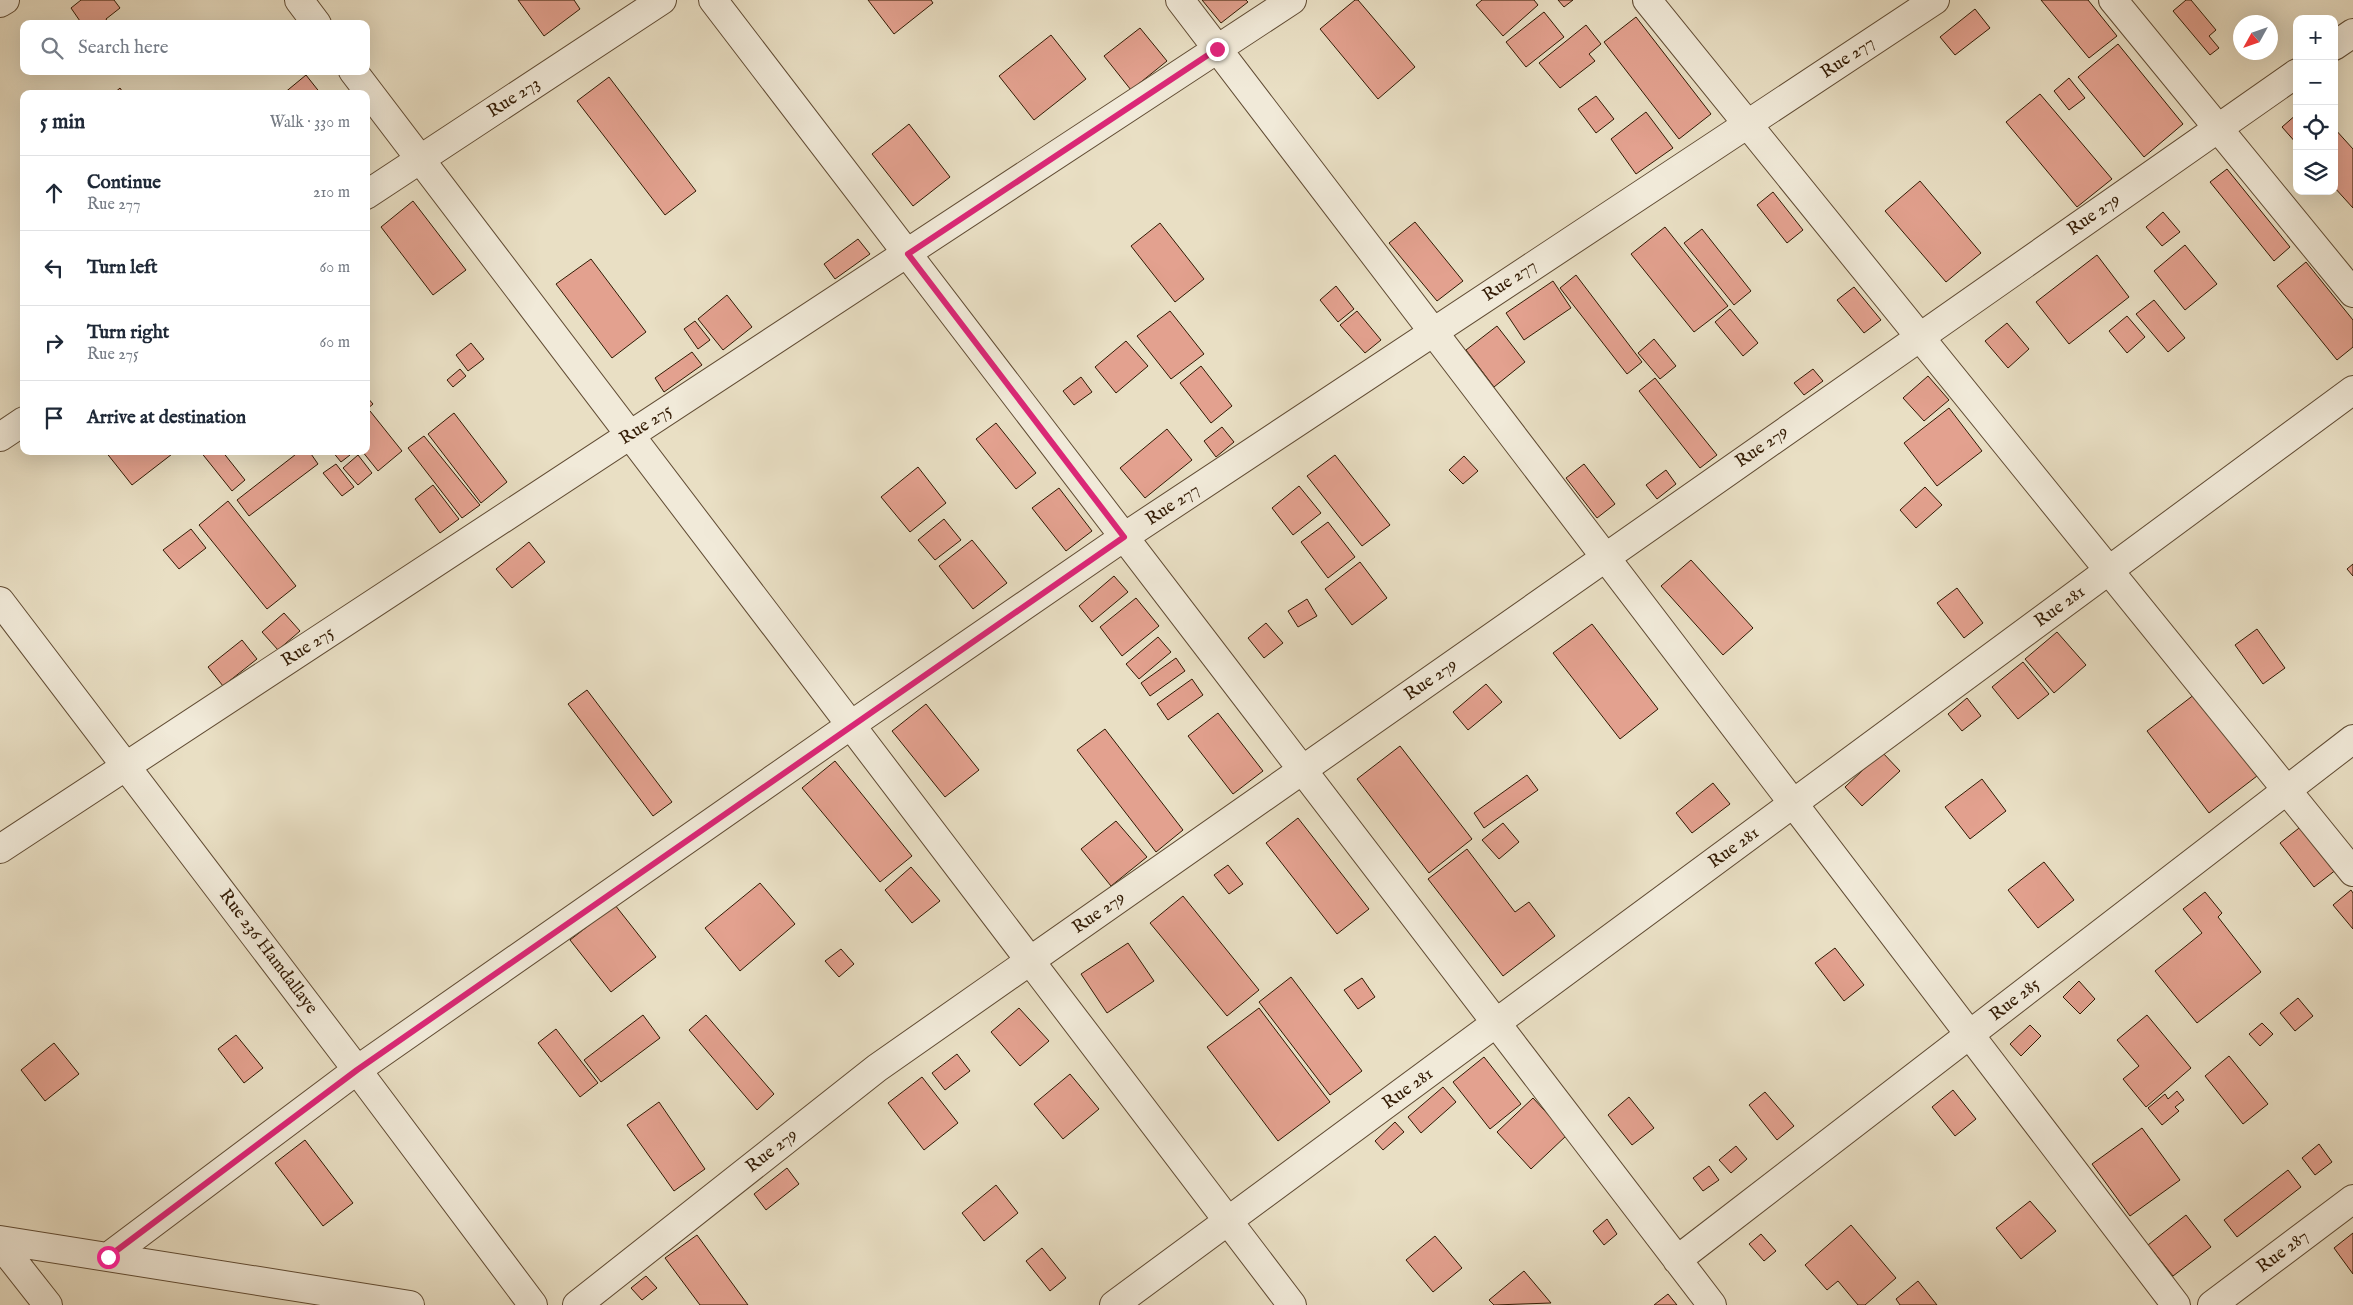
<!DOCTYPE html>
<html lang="en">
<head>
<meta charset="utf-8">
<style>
  body { margin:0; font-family:"IM FELL English",serif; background:#f2f2f3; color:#1f2937 }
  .controls { position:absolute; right:15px; top:15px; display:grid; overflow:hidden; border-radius:10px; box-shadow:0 5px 20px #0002 }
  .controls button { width:45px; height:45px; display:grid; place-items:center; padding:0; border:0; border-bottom:1px solid #e0e1e3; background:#fff; color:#1f2937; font:25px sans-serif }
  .compass { position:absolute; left:2233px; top:15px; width:45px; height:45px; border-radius:50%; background:#fff; box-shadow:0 5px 20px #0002; rotate:230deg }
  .stop { position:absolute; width:15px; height:15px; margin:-11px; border:4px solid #db2777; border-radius:50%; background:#fff }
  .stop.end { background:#db2777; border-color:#fff; box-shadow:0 1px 5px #0008 }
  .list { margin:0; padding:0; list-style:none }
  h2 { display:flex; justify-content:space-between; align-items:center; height:65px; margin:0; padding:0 20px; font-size:21px }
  h2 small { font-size:16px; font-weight:400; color:#747a83 }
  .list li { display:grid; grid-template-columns:32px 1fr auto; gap:15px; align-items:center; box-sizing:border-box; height:75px; padding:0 20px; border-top:1px solid #e0e1e3 }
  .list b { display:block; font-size:19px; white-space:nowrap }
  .list p { margin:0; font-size:16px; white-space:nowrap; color:#747a83 }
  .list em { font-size:16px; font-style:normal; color:#747a83 }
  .icon { flex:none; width:28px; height:28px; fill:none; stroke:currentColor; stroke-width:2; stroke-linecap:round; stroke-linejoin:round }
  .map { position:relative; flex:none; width:2353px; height:1305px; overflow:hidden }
  .search { position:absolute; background:#fff; box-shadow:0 5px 20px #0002; left:20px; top:20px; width:350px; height:55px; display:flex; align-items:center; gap:12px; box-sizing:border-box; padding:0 18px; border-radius:10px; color:#747a83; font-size:19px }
  .panel { position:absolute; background:#fff; box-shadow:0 5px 20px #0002; left:20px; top:90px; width:350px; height:365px; border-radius:10px }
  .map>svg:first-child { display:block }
  .building { fill:#e3a18f; stroke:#321a03 }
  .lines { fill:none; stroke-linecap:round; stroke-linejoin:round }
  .minor-casing { stroke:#604b33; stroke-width:30 }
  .minor { stroke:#f1ead9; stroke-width:28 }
  .route { stroke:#db2777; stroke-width:6 }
  .labels { text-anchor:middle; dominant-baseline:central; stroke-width:4.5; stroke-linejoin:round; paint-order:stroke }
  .street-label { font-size:18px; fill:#321a03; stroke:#f1ead9 }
</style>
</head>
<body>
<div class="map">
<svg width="2353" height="1305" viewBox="0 0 2353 1305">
  <rect width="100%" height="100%" fill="#e9dfc4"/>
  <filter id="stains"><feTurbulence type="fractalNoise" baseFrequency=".004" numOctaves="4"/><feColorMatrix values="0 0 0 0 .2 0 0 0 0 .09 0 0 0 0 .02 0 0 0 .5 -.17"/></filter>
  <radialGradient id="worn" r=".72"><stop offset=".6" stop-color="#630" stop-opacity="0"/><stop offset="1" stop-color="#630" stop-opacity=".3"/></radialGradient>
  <path class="building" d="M 81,0 L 114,0 L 120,8 L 106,19 L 109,24 L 82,24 L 71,8 Z
    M 518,0 L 574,0 L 580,9 L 544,36 Z
    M 868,0 L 931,0 L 933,3 L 894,34 Z
    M 1202,0 L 1246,0 L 1248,2 L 1221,23 Z
    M 1355,0 L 1358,0 L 1415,67 L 1378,99 L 1320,29 Z
    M 1482,0 L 1534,0 L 1538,5 L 1503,36 L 1476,5 Z
    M 1558,0 L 1573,0 L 1564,7 Z
    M 2041,0 L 2088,0 L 2117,36 L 2089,58 Z
    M 2186,0 L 2191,0 L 2216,30 L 2209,36 L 2219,48 L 2210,55 L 2173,11 Z
    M 1975,9 L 1990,28 L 1955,55 L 1940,37 Z
    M 1544,12 L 1564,37 L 1526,67 L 1506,42 Z
    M 1636,17 L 1711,114 L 1679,139 L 1604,42 Z
    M 1586,25 L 1601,44 L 1589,54 L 1595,61 L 1560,88 L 1539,63 Z
    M 1140,28 L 1167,61 L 1131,90 L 1104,56 Z
    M 1051,35 L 1086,79 L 1034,120 L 999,76 Z
    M 2118,44 L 2183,124 L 2144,157 L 2078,77 Z
    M 306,75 L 321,94 L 283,94 Z
    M 609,77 L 696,191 L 665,215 L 577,101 Z
    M 2069,78 L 2085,98 L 2069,110 L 2054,91 Z
    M 120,88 L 124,94 L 113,94 Z
    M 2040,94 L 2112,179 L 2077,207 L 2006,122 Z
    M 1596,96 L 1614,119 L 1596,133 L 1578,109 Z
    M 1646,112 L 1673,148 L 1636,174 L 1611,139 Z
    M 2297,114 L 2297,144 L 2282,127 Z
    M 909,124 L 950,177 L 913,206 L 872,154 Z
    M 2334,128 L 2353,149 L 2353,208 L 2334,187 Z
    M 2227,169 L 2290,247 L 2274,261 L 2210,182 Z
    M 1920,181 L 1981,253 L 1946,282 L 1885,211 Z
    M 1773,192 L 1803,230 L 1787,243 L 1757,205 Z
    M 413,201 L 466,270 L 433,295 L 381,227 Z
    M 2163,212 L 2180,232 L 2162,246 L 2146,227 Z
    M 1415,222 L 1463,281 L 1437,301 L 1389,243 Z
    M 1160,223 L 1204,279 L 1175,302 L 1131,246 Z
    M 1665,227 L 1728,306 L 1694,332 L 1631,254 Z
    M 1702,229 L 1751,291 L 1734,305 L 1684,243 Z
    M 858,239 L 870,254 L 835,279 L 824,264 Z
    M 2185,245 L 2217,284 L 2185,310 L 2154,271 Z
    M 2097,255 L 2129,297 L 2069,344 L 2036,302 Z
    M 591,259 L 646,332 L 612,358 L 556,284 Z
    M 2306,262 L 2353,320 L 2353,347 L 2337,360 L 2277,286 Z
    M 1576,275 L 1642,362 L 1627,374 L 1560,288 Z
    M 1553,281 L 1571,308 L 1524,340 L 1506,313 Z
    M 1336,286 L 1354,309 L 1338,322 L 1320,300 Z
    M 1854,287 L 1881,320 L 1864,333 L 1837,300 Z
    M 727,295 L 752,327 L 723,350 L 698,319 Z
    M 2154,300 L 2185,338 L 2168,352 L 2136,314 Z
    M 1730,309 L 1758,343 L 1743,356 L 1715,322 Z
    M 1170,311 L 1204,354 L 1171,379 L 1137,336 Z
    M 1357,311 L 1381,340 L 1365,353 L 1340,325 Z
    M 2127,316 L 2145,337 L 2127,353 L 2109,331 Z
    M 695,321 L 710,340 L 698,349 L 684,329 Z
    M 2007,323 L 2029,349 L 2008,368 L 1985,341 Z
    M 1497,326 L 1525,362 L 1494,387 L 1466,350 Z
    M 1654,339 L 1676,366 L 1660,379 L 1638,353 Z
    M 1126,341 L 1148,366 L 1116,393 L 1095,367 Z
    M 471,343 L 484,359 L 468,371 L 456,355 Z
    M 692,352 L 702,365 L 664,392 L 655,378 Z
    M 1201,366 L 1232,406 L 1211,423 L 1180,383 Z
    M 460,369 L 466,376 L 453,387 L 447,380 Z
    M 1813,369 L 1823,381 L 1804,395 L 1794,383 Z
    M 1928,376 L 1949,400 L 1924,421 L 1903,398 Z
    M 1081,377 L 1092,392 L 1074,405 L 1063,391 Z
    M 1655,378 L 1717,455 L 1700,468 L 1639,391 Z
    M 366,396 L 373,404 L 366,410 Z
    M 1949,408 L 1982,451 L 1937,486 L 1904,443 Z
    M 370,411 L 402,451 L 378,471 L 362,451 L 366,451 L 366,415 Z
    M 454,413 L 507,482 L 481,503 L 428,434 Z
    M 996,423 L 1036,473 L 1016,489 L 976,439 Z
    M 1222,427 L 1234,442 L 1216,457 L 1204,441 Z
    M 1167,429 L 1192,460 L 1145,498 L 1120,468 Z
    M 424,436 L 480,505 L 462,518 L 408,448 Z
    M 105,451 L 176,451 L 132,485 Z
    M 200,451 L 222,451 L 245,480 L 232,491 Z
    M 300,451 L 309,451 L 318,464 L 249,516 L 237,500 Z
    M 332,451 L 347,451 L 350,455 L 341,462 Z
    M 358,455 L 372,473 L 358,485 L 343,468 Z
    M 1335,455 L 1390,525 L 1362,546 L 1307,476 Z
    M 1464,456 L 1478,471 L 1463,484 L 1449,470 Z
    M 336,464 L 354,487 L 342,496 L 323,473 Z
    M 1584,464 L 1615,504 L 1597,518 L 1566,478 Z
    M 918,467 L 946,503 L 910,532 L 881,497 Z
    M 1666,470 L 1676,484 L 1657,499 L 1646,485 Z
    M 433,485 L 459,519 L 440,533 L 415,499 Z
    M 1299,486 L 1321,513 L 1293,535 L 1272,508 Z
    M 1925,487 L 1942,505 L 1916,528 L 1900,510 Z
    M 1059,488 L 1092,531 L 1066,551 L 1032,508 Z
    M 228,501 L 296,586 L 267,609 L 199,525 Z
    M 944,519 L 961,540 L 935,560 L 918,540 Z
    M 1328,522 L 1355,557 L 1328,578 L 1301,542 Z
    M 191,529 L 206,548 L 179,569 L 163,550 Z
    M 972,540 L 1007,583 L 973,609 L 939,566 Z
    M 529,542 L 545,562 L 512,588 L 496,569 Z
    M 1691,560 L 1753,628 L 1723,655 L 1661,586 Z
    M 1360,562 L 1387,598 L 1352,625 L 1325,589 Z
    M 2353,564 L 2353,576 L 2347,569 Z
    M 1114,576 L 1128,592 L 1092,622 L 1079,606 Z
    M 1957,588 L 1983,623 L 1964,638 L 1937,603 Z
    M 1136,598 L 1159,626 L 1122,656 L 1100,627 Z
    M 1307,599 L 1317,616 L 1298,627 L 1288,611 Z
    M 284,613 L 300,631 L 278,650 L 262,632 Z
    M 1266,623 L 1283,643 L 1264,658 L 1248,638 Z
    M 1592,624 L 1658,709 L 1620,739 L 1553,653 Z
    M 2257,629 L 2285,668 L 2263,684 L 2235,645 Z
    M 2057,632 L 2086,665 L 2054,693 L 2025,659 Z
    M 1158,637 L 1171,652 L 1139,679 L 1126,664 Z
    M 242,640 L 257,659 L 223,686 L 208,667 Z
    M 1176,658 L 1185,671 L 1150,696 L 1141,683 Z
    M 2023,662 L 2049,694 L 2018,719 L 1992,687 Z
    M 1192,679 L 1203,695 L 1168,720 L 1157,704 Z
    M 1486,684 L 1502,702 L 1468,730 L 1453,712 Z
    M 587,690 L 672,802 L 653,816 L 568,704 Z
    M 2195,694 L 2257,776 L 2209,813 L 2147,731 Z
    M 1967,698 L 1981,716 L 1962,731 L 1948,714 Z
    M 926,704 L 979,770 L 945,797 L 892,731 Z
    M 1218,713 L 1263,771 L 1233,794 L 1188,736 Z
    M 1105,729 L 1183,830 L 1156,852 L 1077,750 Z
    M 1400,746 L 1472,839 L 1429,873 L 1357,779 Z
    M 1882,752 L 1900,771 L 1862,806 L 1845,787 Z
    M 835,761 L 912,856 L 880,882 L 802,788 Z
    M 1527,775 L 1538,790 L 1484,828 L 1474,813 Z
    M 1982,779 L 2006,811 L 1970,839 L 1945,807 Z
    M 1713,783 L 1730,804 L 1692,833 L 1676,813 Z
    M 1298,818 L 1369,909 L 1337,934 L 1266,843 Z
    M 1116,821 L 1147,857 L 1111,886 L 1081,849 Z
    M 1503,823 L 1519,842 L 1499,859 L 1482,840 Z
    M 2303,825 L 2337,869 L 2314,887 L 2280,843 Z
    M 1467,849 L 1515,912 L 1529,902 L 1555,936 L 1503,976 L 1428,879 Z
    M 2044,862 L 2074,900 L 2038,928 L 2008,890 Z
    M 1228,865 L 1243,884 L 1229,894 L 1214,875 Z
    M 911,867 L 940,901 L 912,923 L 885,890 Z
    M 760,883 L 795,924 L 740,971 L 705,928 Z
    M 2351,890 L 2353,893 L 2353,929 L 2333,905 Z
    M 2205,892 L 2222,913 L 2218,917 L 2261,972 L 2197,1023 L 2155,971 L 2202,933 L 2183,909 Z
    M 1183,896 L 1259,990 L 1227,1016 L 1150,923 Z
    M 615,905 L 656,957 L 611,992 L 570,940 Z
    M 1128,943 L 1154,981 L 1107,1013 L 1081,974 Z
    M 1835,948 L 1864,985 L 1844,1001 L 1815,963 Z
    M 841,949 L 854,964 L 839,977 L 825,961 Z
    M 1291,977 L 1362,1071 L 1330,1095 L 1259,1002 Z
    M 1362,978 L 1375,997 L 1358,1009 L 1344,990 Z
    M 2079,981 L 2095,999 L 2080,1014 L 2063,997 Z
    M 2298,998 L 2313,1016 L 2295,1031 L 2280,1013 Z
    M 1019,1008 L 1049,1041 L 1020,1066 L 991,1032 Z
    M 1259,1008 L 1330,1102 L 1278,1141 L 1207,1047 Z
    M 643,1015 L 660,1038 L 601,1082 L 584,1060 Z
    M 706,1015 L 774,1094 L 757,1110 L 689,1030 Z
    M 2147,1015 L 2191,1068 L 2146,1107 L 2123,1079 L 2139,1066 L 2117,1040 Z
    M 2262,1023 L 2273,1034 L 2260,1046 L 2249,1034 Z
    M 2030,1025 L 2041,1036 L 2021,1056 L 2010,1044 Z
    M 556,1029 L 598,1083 L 580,1097 L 538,1043 Z
    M 236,1035 L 263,1068 L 244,1083 L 218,1049 Z
    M 54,1043 L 79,1074 L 45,1101 L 21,1070 Z
    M 957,1054 L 970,1071 L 945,1090 L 932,1073 Z
    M 2229,1056 L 2268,1104 L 2243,1124 L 2205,1076 Z
    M 1484,1057 L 1521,1104 L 1490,1129 L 1453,1082 Z
    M 1070,1074 L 1099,1109 L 1063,1139 L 1034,1104 Z
    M 922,1077 L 958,1123 L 924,1150 L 888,1103 Z
    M 1443,1087 L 1456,1102 L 1421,1133 L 1408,1117 Z
    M 1953,1090 L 1976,1119 L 1955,1136 L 1932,1107 Z
    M 2177,1091 L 2184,1100 L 2175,1107 L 2179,1111 L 2162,1125 L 2148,1108 L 2165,1094 L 2168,1099 Z
    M 1765,1092 L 1794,1126 L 1777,1140 L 1749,1105 Z
    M 1629,1097 L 1654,1128 L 1632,1145 L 1608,1115 Z
    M 1533,1098 L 1567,1135 L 1531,1169 L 1497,1132 Z
    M 659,1102 L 705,1169 L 674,1191 L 627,1125 Z
    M 1395,1122 L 1404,1132 L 1383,1150 L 1375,1141 Z
    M 2142,1128 L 2180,1180 L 2130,1216 L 2092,1164 Z
    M 305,1140 L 353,1203 L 323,1226 L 275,1163 Z
    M 2319,1144 L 2332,1162 L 2315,1175 L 2302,1158 Z
    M 1736,1146 L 1747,1159 L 1731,1173 L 1719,1160 Z
    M 1709,1166 L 1719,1180 L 1703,1191 L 1693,1178 Z
    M 787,1168 L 799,1184 L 766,1210 L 754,1194 Z
    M 2288,1170 L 2301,1187 L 2237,1237 L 2224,1220 Z
    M 996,1185 L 1018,1213 L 984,1241 L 962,1213 Z
    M 2030,1201 L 2056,1231 L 2021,1259 L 1996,1228 Z
    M 2186,1215 L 2211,1247 L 2173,1276 L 2148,1245 Z
    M 1607,1219 L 1617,1234 L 1604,1245 L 1593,1231 Z
    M 1851,1225 L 1896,1278 L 1865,1305 L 1858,1305 L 1838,1281 L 1827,1290 L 1805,1265 Z
    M 2353,1233 L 2353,1274 L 2334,1248 Z
    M 1761,1234 L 1776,1251 L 1764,1261 L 1749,1244 Z
    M 697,1235 L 748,1305 L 700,1305 L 665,1258 Z
    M 1435,1236 L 1462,1268 L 1433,1292 L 1406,1260 Z
    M 1042,1248 L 1066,1278 L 1050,1291 L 1026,1261 Z
    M 1524,1271 L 1551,1303 L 1494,1305 L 1489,1300 Z
    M 646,1276 L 657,1288 L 642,1300 L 631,1288 Z
    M 1918,1281 L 1937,1305 L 1900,1305 L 1896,1299 Z
    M 1668,1294 L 1677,1305 L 1654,1305 Z"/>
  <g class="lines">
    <g class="minor-casing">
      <path id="minor" d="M 299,0 L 317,24
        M 713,0 L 1712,1305
        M 1180,0 L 2176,1305
        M 1647,0 L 2353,872
        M 2113,0 L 2353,293
        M 0,3 L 5,0
        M 2334,46 L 2353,33
        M 353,71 L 1292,1305
        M 366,195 L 662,0
        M 0,437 L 24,421
        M 0,601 L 357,1070 L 533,1305
        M 0,849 L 1292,0
        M 0,1240 L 410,1305
        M 0,1244 L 48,1305
        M 108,1257 L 357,1070 L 851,725 L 1124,537 L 1935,0
        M 1677,1260 L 2353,739
        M 577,1305 L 877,1068 L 2297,73
        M 1114,1305 L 2353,390
        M 2212,1305 L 2353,1199"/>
    </g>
    <use href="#minor" class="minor"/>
  </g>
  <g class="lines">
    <path class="route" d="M 108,1257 L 357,1070 L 1124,537 L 908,254 L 1217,49"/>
  </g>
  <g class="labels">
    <g class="street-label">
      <text transform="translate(1848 58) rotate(-34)">Rue 277</text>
      <text transform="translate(514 98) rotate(-33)">Rue 273</text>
      <text transform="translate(2094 215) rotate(-35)">Rue 279</text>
      <text transform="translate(1510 281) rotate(-34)">Rue 277</text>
      <text transform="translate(646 425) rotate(-33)">Rue 275</text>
      <text transform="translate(1762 447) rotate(-35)">Rue 279</text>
      <text transform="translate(1173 505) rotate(-34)">Rue 277</text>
      <text transform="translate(2060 607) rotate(-36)">Rue 281</text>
      <text transform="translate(308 647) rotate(-33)">Rue 275</text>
      <text transform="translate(1431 680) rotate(-35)">Rue 279</text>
      <text transform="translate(1734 848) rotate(-36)">Rue 281</text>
      <text transform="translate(1099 913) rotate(-35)">Rue 279</text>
      <text transform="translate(268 952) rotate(53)">Rue 236 Hamdallaye</text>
      <text transform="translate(2015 1000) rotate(-38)">Rue 285</text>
      <text transform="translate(1408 1089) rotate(-36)">Rue 281</text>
      <text transform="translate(772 1151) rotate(-38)">Rue 279</text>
      <text transform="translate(2283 1252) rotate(-37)">Rue 287</text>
    </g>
  </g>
  <rect width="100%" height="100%" filter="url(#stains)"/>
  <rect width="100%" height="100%" fill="url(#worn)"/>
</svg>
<div class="controls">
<button>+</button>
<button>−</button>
<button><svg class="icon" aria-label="locate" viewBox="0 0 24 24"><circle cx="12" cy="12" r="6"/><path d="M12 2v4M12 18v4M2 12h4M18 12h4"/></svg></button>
<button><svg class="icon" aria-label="layers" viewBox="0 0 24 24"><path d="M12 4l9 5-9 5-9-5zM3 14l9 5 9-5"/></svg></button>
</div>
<svg class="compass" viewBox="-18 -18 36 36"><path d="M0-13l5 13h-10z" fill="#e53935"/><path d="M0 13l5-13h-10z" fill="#747a83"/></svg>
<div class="stop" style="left:108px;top:1257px"></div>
<div class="stop end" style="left:1217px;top:49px"></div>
<div class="search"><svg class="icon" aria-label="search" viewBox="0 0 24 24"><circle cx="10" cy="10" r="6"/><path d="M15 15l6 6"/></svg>Search here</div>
<section class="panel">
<h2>5 min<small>Walk · 330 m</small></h2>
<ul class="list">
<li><svg class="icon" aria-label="ahead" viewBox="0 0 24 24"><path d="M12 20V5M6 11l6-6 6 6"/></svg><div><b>Continue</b><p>Rue 277</p></div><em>210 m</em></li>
<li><svg class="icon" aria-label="left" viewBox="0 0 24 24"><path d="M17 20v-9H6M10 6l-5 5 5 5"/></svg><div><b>Turn left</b></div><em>60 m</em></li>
<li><svg class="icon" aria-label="right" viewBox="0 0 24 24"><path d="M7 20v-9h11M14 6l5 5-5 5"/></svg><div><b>Turn right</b><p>Rue 275</p></div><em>60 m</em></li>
<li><svg class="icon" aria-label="arrive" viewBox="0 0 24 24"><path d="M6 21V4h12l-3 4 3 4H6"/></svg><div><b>Arrive at destination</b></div></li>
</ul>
</section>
</div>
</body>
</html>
